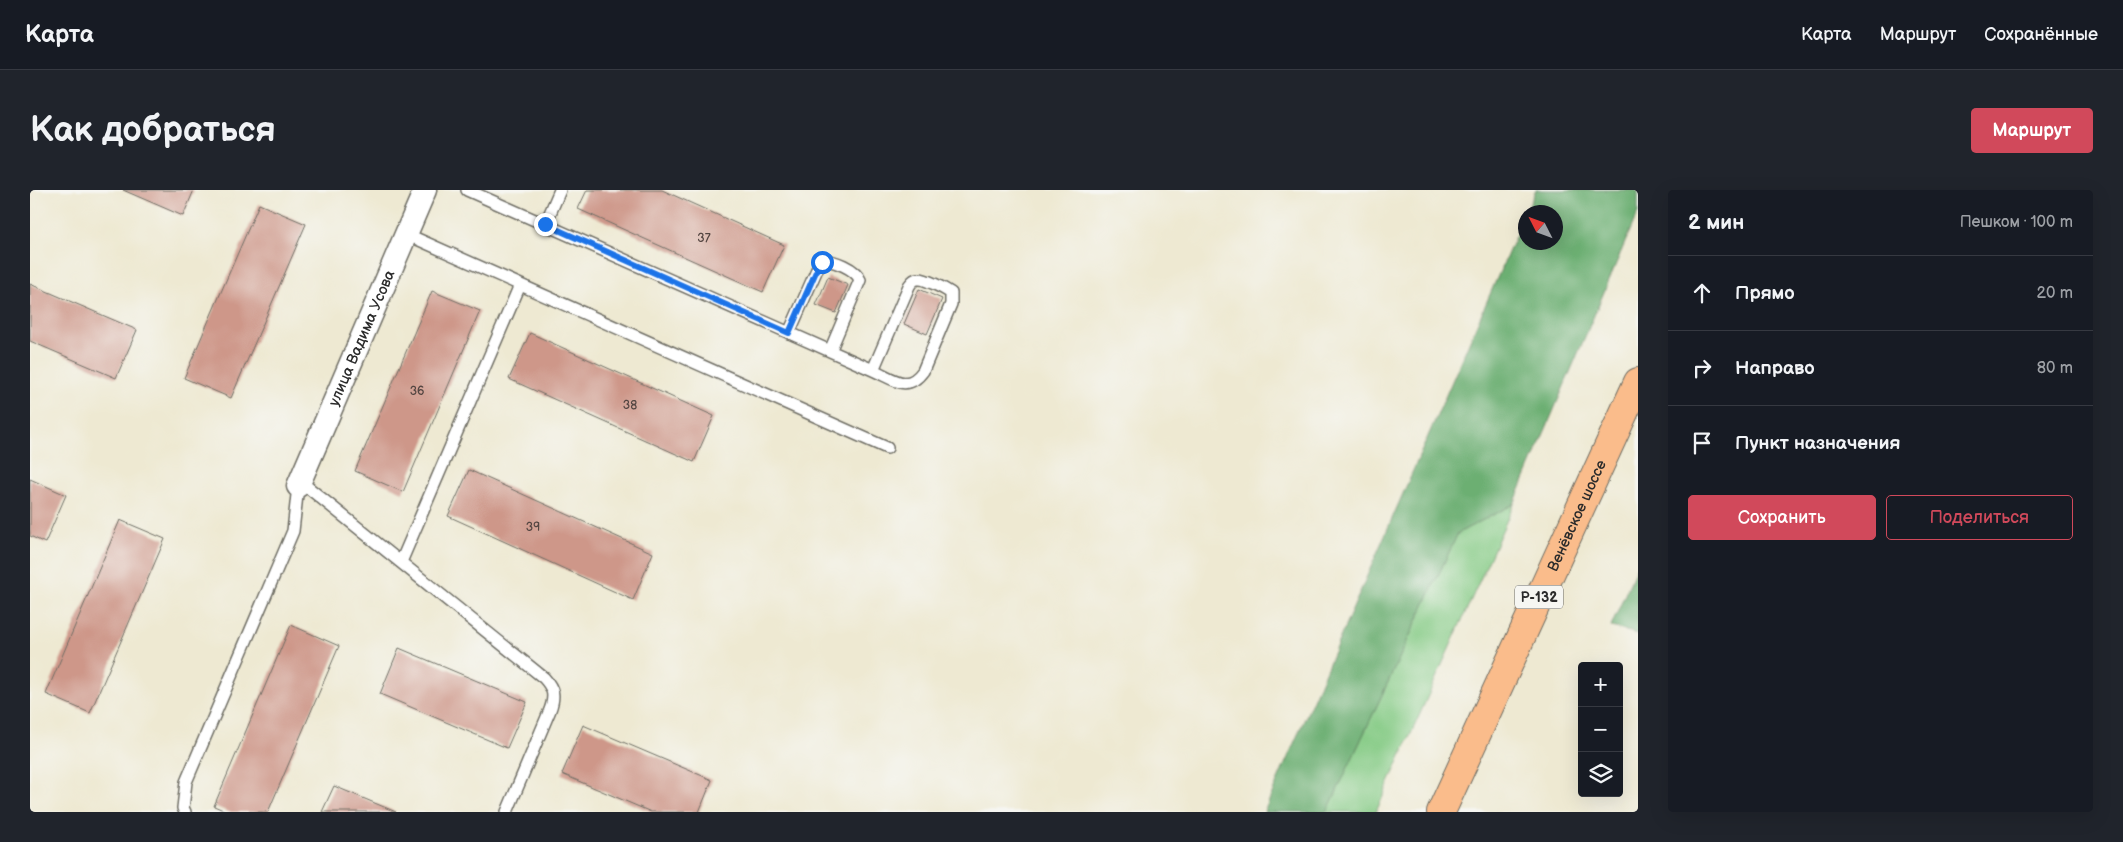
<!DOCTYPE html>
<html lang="ru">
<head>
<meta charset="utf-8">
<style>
  body { margin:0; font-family:"Balsamiq Sans",sans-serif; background:#20242c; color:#f1f3f6 }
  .controls { position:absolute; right:15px; bottom:15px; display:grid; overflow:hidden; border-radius:5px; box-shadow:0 5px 20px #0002 }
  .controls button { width:45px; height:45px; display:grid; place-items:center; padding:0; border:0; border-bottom:1px solid #363941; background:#171b24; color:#f1f3f6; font:25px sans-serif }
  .compass { position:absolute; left:1488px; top:15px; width:45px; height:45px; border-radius:50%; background:#171b24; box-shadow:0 5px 20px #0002; rotate:312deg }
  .stop { position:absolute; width:15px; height:15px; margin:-11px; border:4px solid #1a73e8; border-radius:50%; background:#fff }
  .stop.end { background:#1a73e8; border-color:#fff; box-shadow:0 1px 5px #0008 }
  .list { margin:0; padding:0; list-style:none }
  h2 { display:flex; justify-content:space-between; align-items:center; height:65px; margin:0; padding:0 20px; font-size:21px }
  h2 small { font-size:16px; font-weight:400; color:#9ea1a6 }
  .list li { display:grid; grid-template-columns:32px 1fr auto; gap:15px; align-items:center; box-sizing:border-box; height:75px; padding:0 20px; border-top:1px solid #363941 }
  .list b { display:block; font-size:19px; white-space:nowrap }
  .list em { font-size:16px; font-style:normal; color:#9ea1a6 }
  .actions { display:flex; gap:10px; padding:15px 20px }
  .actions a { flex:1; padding:11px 0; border:1px solid #d1495b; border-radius:5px; text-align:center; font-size:18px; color:#d1495b }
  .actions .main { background:#d1495b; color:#fff }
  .icon { flex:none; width:28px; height:28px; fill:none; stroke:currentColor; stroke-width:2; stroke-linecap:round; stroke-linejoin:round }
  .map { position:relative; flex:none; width:1608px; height:622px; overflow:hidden; border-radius:5px }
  header { display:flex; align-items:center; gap:30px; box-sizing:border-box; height:70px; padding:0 25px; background:#171b24; border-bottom:1px solid #363941 }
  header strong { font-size:24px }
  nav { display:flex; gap:28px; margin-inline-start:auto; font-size:18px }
  .intro { display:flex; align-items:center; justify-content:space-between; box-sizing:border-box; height:120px; padding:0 30px }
  h1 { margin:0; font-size:35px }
  .button { padding:12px 22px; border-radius:5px; background:#d1495b; color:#fff; font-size:18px; font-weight:700 }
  main { display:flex; gap:30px; padding:0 30px }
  aside { flex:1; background:#171b24; border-radius:5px; box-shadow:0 5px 20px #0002 }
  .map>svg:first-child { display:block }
  .green { fill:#85cb85; stroke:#587b58 }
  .forest { fill:#6caf72; stroke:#4c6d4e }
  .building { fill:#ce9789 }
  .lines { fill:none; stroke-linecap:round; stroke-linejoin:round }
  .lane-casing { stroke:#6f6e65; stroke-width:14 }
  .street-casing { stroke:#6f6e65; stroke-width:25 }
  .primary-casing { stroke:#6f6e65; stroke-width:30 }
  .lane { stroke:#fff; stroke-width:11 }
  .street { stroke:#fff; stroke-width:22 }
  .primary { stroke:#fabc8b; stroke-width:28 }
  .route { stroke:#1a73e8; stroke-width:6 }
  .labels { text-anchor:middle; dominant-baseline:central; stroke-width:4; stroke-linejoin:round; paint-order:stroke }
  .number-label { font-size:12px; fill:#544642 }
  .shield { fill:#f6f6f2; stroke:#686867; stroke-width:1 }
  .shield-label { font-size:14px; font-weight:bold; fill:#2b2b2b }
  .street-label { font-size:15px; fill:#2b2b2b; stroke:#f6f6f2 }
</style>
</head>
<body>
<header>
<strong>Карта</strong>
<nav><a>Карта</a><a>Маршрут</a><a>Сохранённые</a></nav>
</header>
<div class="intro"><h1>Как добраться</h1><a class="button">Маршрут</a></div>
<main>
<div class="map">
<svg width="1608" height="622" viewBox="0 0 1608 622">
  <rect width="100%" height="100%" fill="#f6f6f2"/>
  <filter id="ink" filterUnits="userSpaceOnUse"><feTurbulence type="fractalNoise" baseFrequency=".02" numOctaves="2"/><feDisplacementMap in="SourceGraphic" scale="10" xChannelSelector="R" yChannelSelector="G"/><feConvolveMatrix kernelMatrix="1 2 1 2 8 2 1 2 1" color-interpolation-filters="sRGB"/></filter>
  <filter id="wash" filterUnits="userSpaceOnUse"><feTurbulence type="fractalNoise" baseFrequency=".0096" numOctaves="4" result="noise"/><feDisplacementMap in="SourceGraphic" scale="20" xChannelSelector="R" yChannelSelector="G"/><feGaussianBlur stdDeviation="1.12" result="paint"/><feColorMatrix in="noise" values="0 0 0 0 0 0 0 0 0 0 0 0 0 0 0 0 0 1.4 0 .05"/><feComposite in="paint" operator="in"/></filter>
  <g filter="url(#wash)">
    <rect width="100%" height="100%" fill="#eee9d2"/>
    <path class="green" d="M 1484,314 L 1346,622 L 1297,622 L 1428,343 Z"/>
    <path class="forest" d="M 1506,0 L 1608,0 L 1608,22 L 1484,314 L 1428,343 L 1297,622 L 1234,622 L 1495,24 L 1496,52 L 1526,52 L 1526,22 L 1496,22 Z
      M 1608,374 L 1608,444 L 1581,437 Z"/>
    <g id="blocks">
      <path class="building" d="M 93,0 L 164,0 L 153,26 Z
        M 557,0 L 632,0 L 754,55 L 733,102 L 548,19 Z
        M 229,14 L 276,34 L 201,208 L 154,188 Z
        M 798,87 L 818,95 L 806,123 L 786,115 Z
        M 0,94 L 107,140 L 86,188 L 0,151 Z
        M 889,99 L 912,109 L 897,144 L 874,134 Z
        M 402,101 L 450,121 L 373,302 L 325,281 Z
        M 500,143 L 684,226 L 664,272 L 479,189 Z
        M 439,280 L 623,363 L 603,410 L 418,326 Z
        M 0,289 L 36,305 L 15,353 L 0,346 Z
        M 90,330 L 135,349 L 60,523 L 16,504 Z
        M 261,435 L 309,456 L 238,622 L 198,622 L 184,616 Z
        M 369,458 L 497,512 L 477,558 L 350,504 Z
        M 553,535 L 682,590 L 669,622 L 621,622 L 532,584 Z
        M 304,596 L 366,622 L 292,622 Z"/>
    </g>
  </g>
  <g filter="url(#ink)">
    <use href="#blocks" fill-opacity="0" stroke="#6f6e65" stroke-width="1"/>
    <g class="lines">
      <g class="lane-casing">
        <path id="lane" d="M 437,0 L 843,180 C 864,189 877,203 893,181 L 921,114 L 921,103 C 915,99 895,88 888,89 C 883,89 881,93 879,96 L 843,180
          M 515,35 L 530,0
          M 376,44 L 857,258
          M 759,143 L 788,77 L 792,71 C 803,69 826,79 830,90 L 800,161
          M 270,291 L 514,488 C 524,499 525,506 520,520 L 477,622
          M 371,372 L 490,95
          M 155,622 L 153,618 L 156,592 L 263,341 L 268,296"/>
      </g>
      <g class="street-casing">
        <g id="street">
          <path id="s1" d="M 268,296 L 395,0"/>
        </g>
      </g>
      <g class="primary-casing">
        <g id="primary">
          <path id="s2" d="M 1411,622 L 1608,192"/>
        </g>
      </g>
      <use href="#lane" class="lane"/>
      <use href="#street" class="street"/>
      <use href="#primary" class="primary"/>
    </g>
  </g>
  <g class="lines" filter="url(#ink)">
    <path class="route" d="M 515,34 L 759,143 L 788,77 L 792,72"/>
  </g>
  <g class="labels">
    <g class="number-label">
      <text x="674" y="48">37</text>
      <text x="387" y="201">36</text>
      <text x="600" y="215">38</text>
      <text x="503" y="337">39</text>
    </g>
    <rect class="shield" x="1485" y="395.5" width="48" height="23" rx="4"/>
    <g class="shield-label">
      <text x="1509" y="407">Р-132</text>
    </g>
    <g class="street-label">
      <text stroke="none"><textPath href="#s1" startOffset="161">улица Вадима Усова</textPath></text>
      <text stroke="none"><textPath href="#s2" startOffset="326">Венёвское шоссе</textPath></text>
    </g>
  </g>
</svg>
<div class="controls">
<button>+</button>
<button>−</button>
<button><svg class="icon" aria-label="layers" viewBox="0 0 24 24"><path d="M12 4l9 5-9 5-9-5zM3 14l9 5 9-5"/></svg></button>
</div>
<svg class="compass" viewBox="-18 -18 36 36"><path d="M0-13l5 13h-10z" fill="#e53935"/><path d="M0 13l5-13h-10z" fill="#9ea1a6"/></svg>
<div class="stop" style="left:792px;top:72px"></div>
<div class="stop end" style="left:515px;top:34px"></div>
</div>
<aside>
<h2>2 мин<small>Пешком · 100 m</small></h2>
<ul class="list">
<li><svg class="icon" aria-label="ahead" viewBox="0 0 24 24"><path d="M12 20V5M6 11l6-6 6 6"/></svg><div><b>Прямо</b></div><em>20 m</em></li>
<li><svg class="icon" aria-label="right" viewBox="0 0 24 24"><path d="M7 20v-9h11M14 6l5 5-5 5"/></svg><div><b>Направо</b></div><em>80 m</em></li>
<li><svg class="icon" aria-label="arrive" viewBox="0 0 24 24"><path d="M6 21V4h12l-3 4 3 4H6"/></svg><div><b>Пункт назначения</b></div></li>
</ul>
<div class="actions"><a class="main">Сохранить</a><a>Поделиться</a></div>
</aside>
</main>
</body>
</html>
